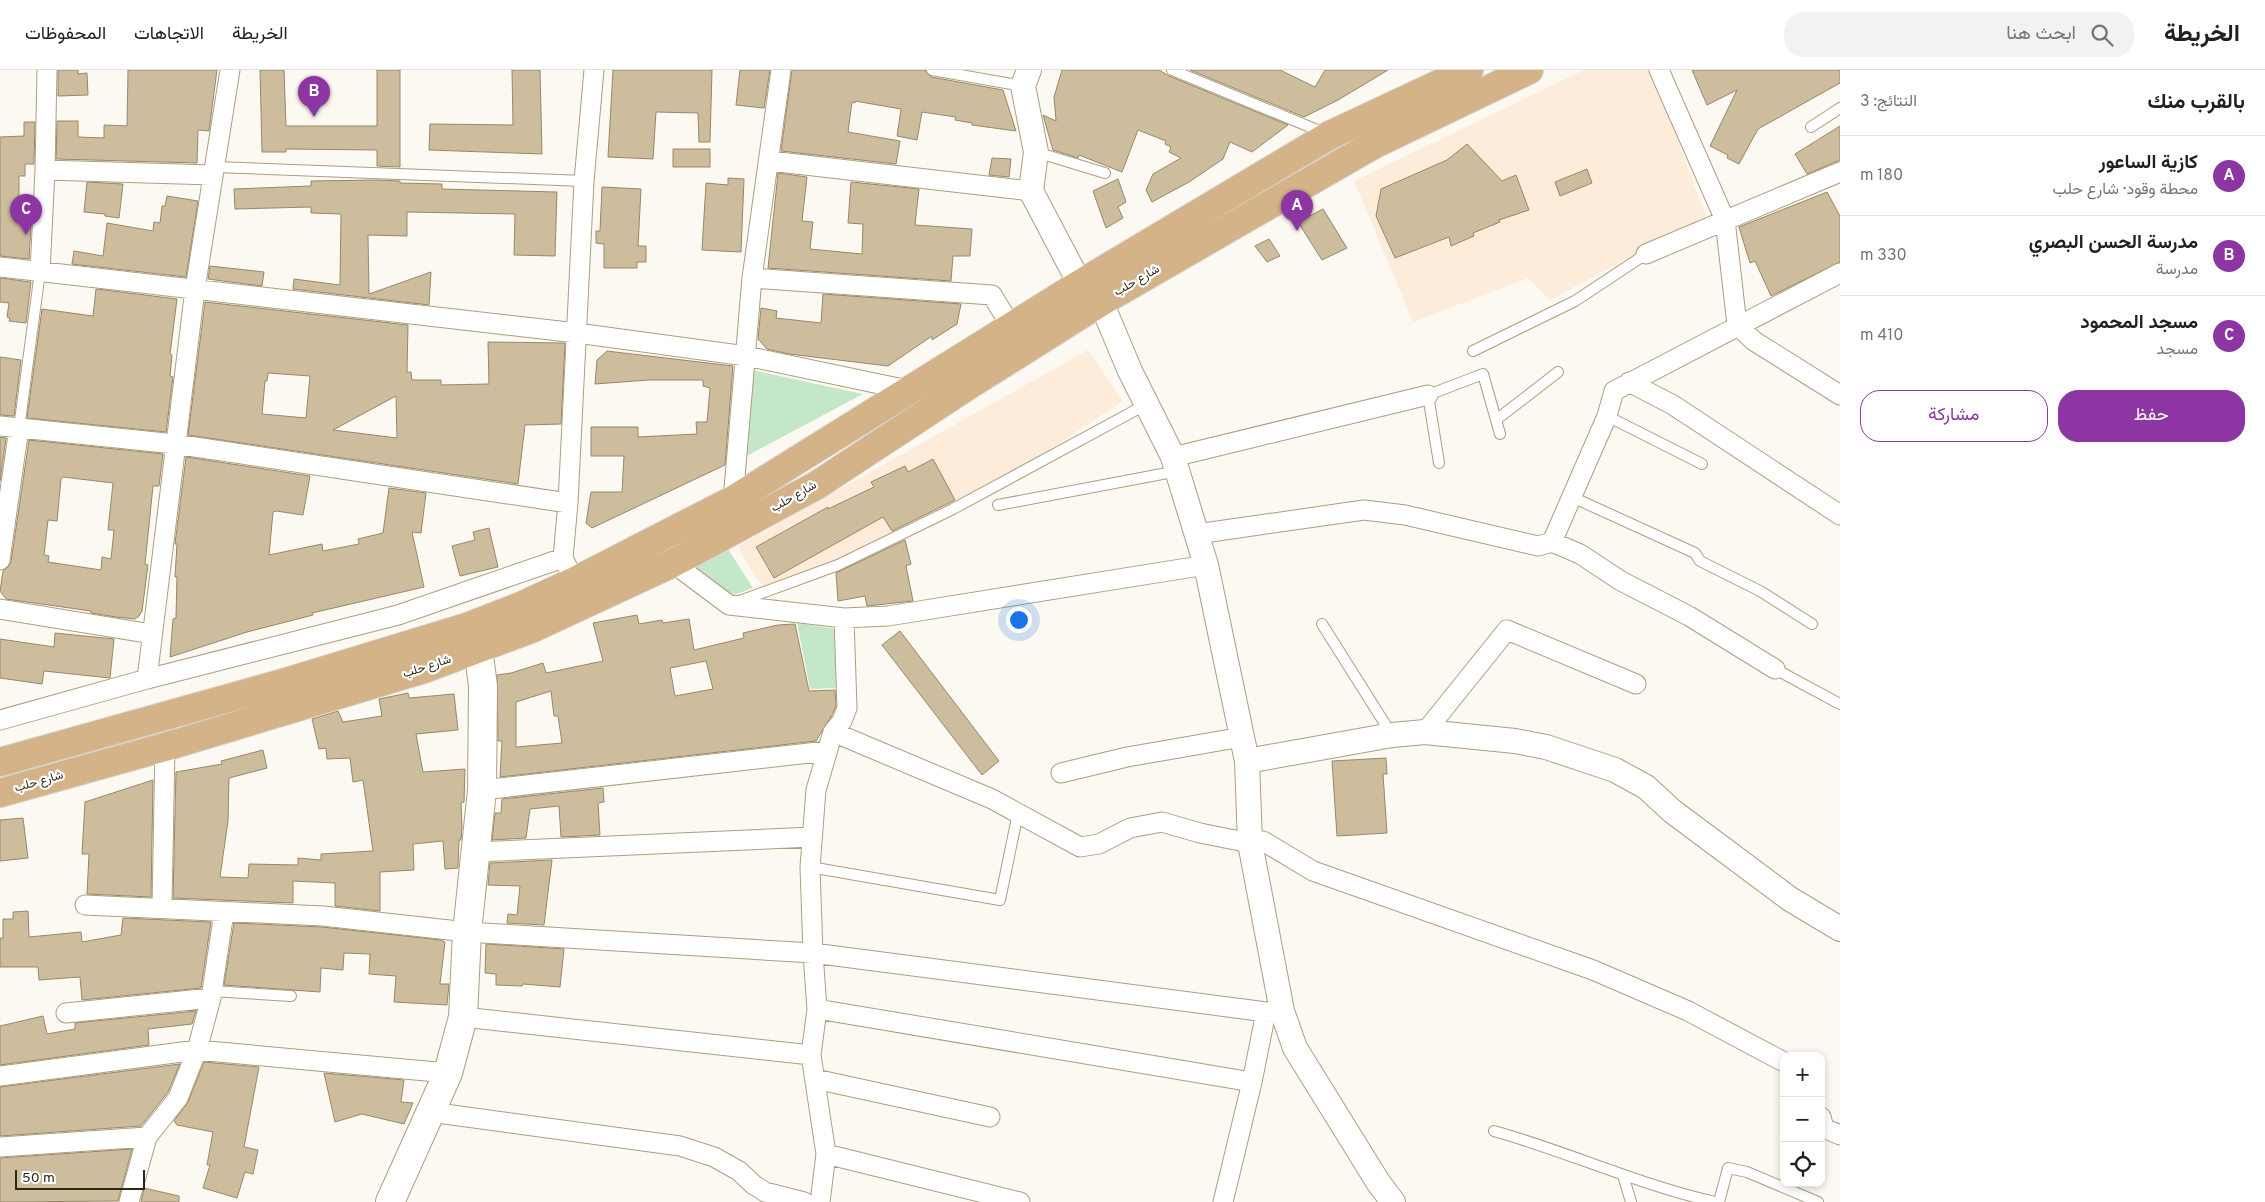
<!DOCTYPE html>
<html lang="ar">
<head>
<meta charset="utf-8">
<style>
  body { margin:0; font-family:Overpass,Vazirmatn,sans-serif; background:#f2f2f2; color:#202124; direction:rtl }
  .controls { position:absolute; right:15px; bottom:15px; display:grid; overflow:hidden; border-radius:10px; box-shadow:0 2px 8px #0003 }
  .controls button { width:45px; height:45px; display:grid; place-items:center; padding:0; border:0; border-bottom:1px solid #e0e0e0; background:#fff; color:#202124; font:25px sans-serif }
  .scale { position:absolute; left:15px; bottom:12px; width:130px; box-sizing:border-box; padding-left:5px; border:2px solid #2d271a; border-top:0; font-size:14px; line-height:18px; white-space:nowrap; color:#2d271a; -webkit-text-stroke:4px #fff; paint-order:stroke }
  .you { position:absolute; left:1018px; top:549px; width:18px; height:18px; margin:-12px; border:4px solid #fff; border-radius:50%; background:#1a73e8; box-shadow:0 0 0 8px #1a73e833 }
  .badge { display:grid; place-items:center; width:32px; height:32px; border-radius:50%; background:#8d36a3; color:#fff; font-size:16px; font-weight:700 }
  .pin { position:absolute; translate:-50% -41px; filter:drop-shadow(0 1px 2px #0008) }
  .pin::after { content:''; position:absolute; top:26px; width:18px; height:15px; background:inherit; clip-path:polygon(0 0,100% 0,50% 100%) }
  .list { margin:0; padding:0; list-style:none }
  h2 { display:flex; justify-content:space-between; align-items:center; height:65px; margin:0; padding:0 20px; font-size:21px }
  h2 small { font-size:16px; font-weight:400; color:#757577 }
  .list li { display:grid; grid-template-columns:32px 1fr auto; gap:15px; align-items:center; box-sizing:border-box; height:80px; padding:0 20px; border-top:1px solid #e0e0e0 }
  .list b { display:block; font-size:19px; white-space:nowrap }
  .list p { margin:0; font-size:16px; white-space:nowrap; color:#757577 }
  .list em { font-size:16px; font-style:normal; color:#757577 }
  .actions { display:flex; gap:10px; padding:15px 20px }
  .actions a { flex:1; padding:11px 0; border:1px solid #8d36a3; border-radius:20px; text-align:center; font-size:18px; color:#8d36a3 }
  .actions .main { background:#8d36a3; color:#fff }
  .icon { flex:none; width:28px; height:28px; fill:none; stroke:currentColor; stroke-width:2; stroke-linecap:round; stroke-linejoin:round }
  .map { position:relative; flex:none; width:1840px; height:1132px; overflow:hidden; direction:ltr }
  header { display:flex; align-items:center; gap:30px; box-sizing:border-box; height:70px; padding:0 25px; background:#fff; border-bottom:1px solid #e0e0e0 }
  header strong { font-size:24px }
  nav { display:flex; gap:28px; margin-inline-start:auto; font-size:18px }
  .search { width:350px; height:45px; background:#f2f2f2; display:flex; align-items:center; gap:12px; box-sizing:border-box; padding:0 18px; border-radius:20px; color:#757577; font-size:19px }
  main { display:flex }
  aside { flex:1; background:#fff }
  .map>svg:first-child { display:block }
  .industrial { fill:#feecdb }
  .green { fill:#c4e7c9 }
  .building { fill:#cdbd9c; stroke:#978869; fill-rule:evenodd }
  .lines { fill:none; stroke-linecap:round; stroke-linejoin:round }
  .service-casing { stroke:#ae9e7f; stroke-width:12 }
  .minor-casing { stroke:#ae9e7f; stroke-width:21 }
  .tertiary-casing { stroke:#ae9e7f; stroke-width:26 }
  .secondary-casing { stroke:#ae9e7f; stroke-width:30 }
  .primary-casing { stroke:#d5d4d1; stroke-width:30 }
  .service { stroke:#fff; stroke-width:10 }
  .minor { stroke:#fff; stroke-width:19 }
  .tertiary { stroke:#fff; stroke-width:24 }
  .secondary { stroke:#fff; stroke-width:28 }
  .primary { stroke:#d3b387; stroke-width:28 }
  .labels { text-anchor:middle; dominant-baseline:central; stroke-width:4.5; stroke-linejoin:round; paint-order:stroke }
  .street-label { font-size:12px; fill:#2d271a; stroke:#fff }
</style>
</head>
<body>
<header>
<strong>الخريطة</strong>
<div class="search"><svg class="icon" aria-label="search" viewBox="0 0 24 24"><circle cx="10" cy="10" r="6"/><path d="M15 15l6 6"/></svg>ابحث هنا</div>
<nav><a>الخريطة</a><a>الاتجاهات</a><a>المحفوظات</a></nav>
</header>
<main>
<aside>
<h2>بالقرب منك<small>النتائج: 3</small></h2>
<ul class="list">
<li><span class="badge">A</span><div><b>كازية الساعور</b><p>محطة وقود · شارع حلب</p></div><em>180 m</em></li>
<li><span class="badge">B</span><div><b>مدرسة الحسن البصري</b><p>مدرسة</p></div><em>330 m</em></li>
<li><span class="badge">C</span><div><b>مسجد المحمود</b><p>مسجد</p></div><em>410 m</em></li>
</ul>
<div class="actions"><a class="main">حفظ</a><a>مشاركة</a></div>
</aside>
<div class="map">
<svg width="1840" height="1132" viewBox="0 0 1840 1132">
  <rect width="100%" height="100%" fill="#fcf9f2"/>
  <path class="industrial" d="M 1584,0 L 1651,0 L 1706,146 L 1550,230 L 1528,208 L 1413,252 L 1354,111 Z
    M 1088,280 L 1123,331 L 1034,390 L 946,439 L 821,497 L 764,516 L 755,507 L 738,476 Z"/>
  <path class="green" d="M 752,300 L 863,324 L 743,388 Z
    M 728,479 L 753,518 L 728,527 L 692,493 Z
    M 797,553 L 837,559 L 838,618 L 810,619 Z"/>
  <path class="building" d="M 58,0 L 78,0 L 78,4 L 87,3 L 88,25 L 58,26 Z
    M 128,0 L 217,0 L 209,61 L 198,60 L 197,93 L 56,89 L 57,51 L 78,51 L 78,67 L 104,68 L 104,55 L 127,56 Z
    M 260,0 L 284,0 L 286,56 L 377,56 L 377,0 L 400,0 L 400,97 L 377,96 L 377,80 L 286,79 L 286,82 L 262,82 Z
    M 512,0 L 540,0 L 542,84 L 429,80 L 430,54 L 513,55 Z
    M 613,0 L 712,0 L 710,72 L 699,72 L 698,43 L 656,42 L 653,89 L 608,87 Z
    M 740,0 L 770,0 L 764,38 L 736,35 Z
    M 792,0 L 925,0 L 931,7 L 1003,20 L 1016,61 L 972,55 L 972,53 L 955,50 L 956,47 L 922,42 L 917,70 L 897,66 L 901,39 L 855,31 L 855,33 L 852,32 L 848,62 L 900,71 L 896,94 L 781,81 Z
    M 1062,0 L 1159,0 L 1169,6 L 1288,55 L 1252,82 L 1230,72 L 1223,89 L 1189,112 L 1152,132 L 1146,120 L 1153,104 L 1181,88 L 1169,82 L 1171,77 L 1165,74 L 1166,71 L 1138,60 L 1122,102 L 1079,85 L 1078,88 L 1053,80 L 1043,45 L 1056,51 L 1054,27 Z
    M 1190,0 L 1280,0 L 1315,17 L 1325,0 L 1388,0 L 1338,30 L 1304,47 Z
    M 1692,0 L 1840,0 L 1840,13 L 1758,59 L 1739,94 L 1727,88 L 1728,85 L 1710,76 L 1737,20 L 1707,35 Z
    M 24,52 L 35,52 L 34,94 L 25,94 L 25,106 L 19,106 L 19,137 L 32,138 L 29,189 L 0,186 L 0,67 L 24,66 Z
    M 1840,56 L 1840,90 L 1807,104 L 1795,84 Z
    M 1467,74 L 1502,111 L 1516,105 L 1529,140 L 1499,150 L 1500,152 L 1473,163 L 1474,166 L 1451,176 L 1449,167 L 1395,188 L 1376,146 L 1381,119 L 1447,90 Z
    M 673,79 L 710,79 L 710,97 L 673,97 Z
    M 992,88 L 1011,89 L 1009,107 L 989,105 Z
    M 1587,99 L 1592,113 L 1560,126 L 1555,112 Z
    M 778,103 L 807,107 L 802,151 L 813,152 L 810,179 L 862,184 L 863,154 L 848,153 L 851,112 L 919,119 L 915,155 L 972,159 L 970,186 L 953,186 L 951,211 L 768,198 Z
    M 728,108 L 744,109 L 741,182 L 702,180 L 706,113 L 728,115 Z
    M 1118,109 L 1126,132 L 1118,137 L 1123,148 L 1106,158 L 1093,121 Z
    M 377,110 L 400,111 L 400,113 L 442,114 L 442,119 L 557,122 L 555,186 L 514,185 L 515,144 L 407,142 L 407,166 L 368,165 L 369,224 L 431,202 L 429,235 L 293,219 L 294,209 L 340,215 L 341,144 L 311,143 L 311,137 L 235,139 L 234,119 L 311,116 L 311,111 Z
    M 87,112 L 123,114 L 119,148 L 105,146 L 105,144 L 84,142 Z
    M 602,117 L 641,119 L 638,176 L 646,176 L 646,192 L 637,192 L 637,198 L 604,198 L 604,174 L 596,173 L 596,161 L 600,161 Z
    M 1827,122 L 1840,146 L 1840,192 L 1771,226 L 1755,191 L 1750,193 L 1739,157 Z
    M 167,126 L 198,131 L 186,207 L 72,194 L 74,181 L 103,186 L 107,153 L 153,161 L 154,152 L 160,153 L 162,136 L 165,136 Z
    M 1323,139 L 1347,178 L 1322,190 L 1298,152 Z
    M 1269,169 L 1280,186 L 1267,192 L 1255,176 Z
    M 210,196 L 264,202 L 262,216 L 208,209 Z
    M 0,208 L 31,212 L 26,253 L 9,251 L 10,248 L 7,247 L 9,233 L 0,232 Z
    M 96,219 L 177,229 L 170,284 L 172,285 L 170,306 L 173,307 L 166,362 L 27,348 L 42,239 L 93,246 Z
    M 823,224 L 961,234 L 957,254 L 932,270 L 932,266 L 888,296 L 789,284 L 767,279 L 758,269 L 761,238 L 777,241 L 776,248 L 821,253 Z
    M 205,232 L 408,255 L 407,302 L 411,302 L 412,310 L 441,310 L 441,315 L 489,314 L 488,272 L 565,273 L 561,354 L 525,355 L 518,414 L 188,365 ZM 268,303 L 310,306 L 306,348 L 262,344 L 265,311 L 267,311 ZM 396,326 L 397,368 L 333,360 Z
    M 607,281 L 733,296 L 725,395 L 592,458 L 586,453 L 591,422 L 622,422 L 624,386 L 591,386 L 591,357 L 638,357 L 638,367 L 697,364 L 696,352 L 707,352 L 710,318 L 703,316 L 703,310 L 649,310 L 595,314 L 597,290 Z
    M 0,287 L 21,290 L 14,346 L 0,345 Z
    M 0,367 L 6,368 L 0,411 Z
    M 29,370 L 163,384 L 159,416 L 153,416 L 145,494 L 148,495 L 142,541 L 139,546 L 135,549 L 116,547 L 91,543 L 91,541 L 6,529 L 0,521 L 3,501 L 8,497 L 11,492 ZM 63,407 L 113,413 L 108,460 L 114,460 L 111,489 L 102,487 L 101,500 L 48,492 L 49,486 L 44,485 L 48,450 L 57,451 L 61,409 Z
    M 186,387 L 310,406 L 303,445 L 276,441 L 273,442 L 269,485 L 322,474 L 323,481 L 359,474 L 358,469 L 383,463 L 389,418 L 426,423 L 421,463 L 412,462 L 424,517 L 312,543 L 313,545 L 247,562 L 170,587 L 173,549 L 176,548 L 177,506 L 175,507 L 177,474 L 175,474 Z
    M 933,389 L 955,430 L 892,461 L 883,447 L 774,508 L 756,477 L 828,437 L 828,439 L 874,417 L 871,412 L 905,396 L 908,402 Z
    M 489,458 L 498,497 L 460,506 L 452,476 L 475,470 L 473,462 Z
    M 905,470 L 911,494 L 906,496 L 913,531 L 867,536 L 865,526 L 838,531 L 836,503 Z
    M 637,545 L 639,554 L 662,550 L 663,553 L 689,549 L 694,580 L 744,568 L 743,563 L 778,555 L 795,554 L 809,621 L 835,620 L 836,636 L 832,645 L 816,671 L 500,707 L 502,671 L 498,671 L 497,605 L 511,603 L 543,593 L 546,603 L 603,591 L 593,553 ZM 706,591 L 713,619 L 675,626 L 670,598 ZM 551,621 L 554,646 L 558,646 L 562,673 L 516,677 L 516,632 Z
    M 900,561 L 999,691 L 982,705 L 882,575 Z
    M 55,563 L 114,569 L 110,608 L 44,601 L 42,614 L 0,608 L 0,569 L 54,577 Z
    M 408,623 L 409,628 L 454,624 L 458,660 L 416,664 L 423,702 L 465,699 L 464,732 L 461,733 L 462,757 L 461,770 L 459,770 L 458,798 L 445,799 L 443,771 L 413,774 L 414,800 L 380,802 L 380,841 L 335,836 L 335,813 L 293,811 L 293,833 L 173,828 L 176,702 L 222,694 L 221,691 L 263,680 L 267,698 L 229,708 L 228,751 L 220,807 L 248,808 L 249,794 L 298,795 L 298,788 L 321,790 L 321,784 L 373,781 L 363,710 L 353,712 L 350,688 L 327,689 L 326,678 L 319,679 L 312,649 L 338,641 L 343,652 L 382,646 L 379,629 Z
    M 1386,688 L 1387,704 L 1383,704 L 1387,763 L 1337,766 L 1332,691 Z
    M 153,710 L 151,827 L 87,824 L 89,784 L 82,784 L 85,732 Z
    M 603,718 L 604,732 L 598,733 L 600,765 L 561,767 L 559,736 L 530,739 L 526,768 L 492,770 L 495,743 L 501,743 L 502,729 Z
    M 23,748 L 28,788 L 0,791 L 0,750 Z
    M 552,790 L 544,855 L 507,853 L 508,844 L 517,845 L 520,816 L 488,815 L 490,793 Z
    M 28,841 L 29,867 L 81,862 L 82,872 L 121,865 L 123,848 L 211,852 L 201,918 L 82,930 L 80,907 L 39,910 L 38,897 L 0,897 L 0,868 L 3,868 L 3,849 L 13,849 L 13,842 Z
    M 234,853 L 322,857 L 441,870 L 445,872 L 440,914 L 449,914 L 447,935 L 394,932 L 396,906 L 369,904 L 370,884 L 344,883 L 343,900 L 321,898 L 320,922 L 224,915 Z
    M 486,874 L 564,879 L 560,917 L 523,914 L 522,916 L 496,915 L 496,904 L 485,903 Z
    M 196,941 L 192,954 L 148,959 L 149,975 L 0,995 L 0,956 L 43,946 L 47,964 L 75,959 L 75,953 Z
    M 204,992 L 259,997 L 244,1077 L 258,1080 L 253,1104 L 245,1102 L 237,1128 L 203,1118 L 210,1095 L 207,1095 L 213,1062 L 177,1055 L 174,1051 L 188,1032 Z
    M 180,994 L 168,1022 L 141,1056 L 0,1066 L 0,1017 Z
    M 324,1003 L 404,1010 L 401,1032 L 413,1033 L 404,1054 L 362,1044 L 335,1052 Z
    M 132,1079 L 118,1131 L 0,1132 L 0,1088 Z
    M 144,1118 L 179,1126 L 179,1132 L 141,1132 Z"/>
  <g class="lines">
    <g class="service-casing">
      <path id="service" d="M 932,0 L 1023,16
        M 1172,0 L 1327,64
        M 1811,57 L 1840,38
        M 1036,82 L 1105,103
        M 215,97 L 584,111
        M 1473,281 L 1575,231 L 1646,184
        M 1607,346 L 1702,394
        M 1496,350 L 1558,302
        M 19,358 L 40,202
        M 1439,393 L 1428,325 L 1483,304 L 1500,364
        M 1572,427 L 1695,483 L 1700,491 L 1760,521 L 1812,554
        M 998,435 L 1178,401
        M 737,532 L 838,495 L 953,439 L 1147,334
        M 1322,554 L 1392,665
        M 1775,599 L 1840,634
        M 810,797 L 1000,830 L 1018,743
        M 211,921 L 291,926
        M 1494,1061 C 1569,1082 1639,1115 1715,1132
        M 1623,1105 L 1631,1132
        M 1719,1132 L 1728,1098 L 1747,1102 L 1818,1132"/>
    </g>
    <g class="minor-casing">
      <path id="minor" d="M 1659,0 L 1725,150 L 1737,255 L 1754,271 L 1840,325
        M 770,91 L 1031,121
        M 45,100 L 213,105
        M 1646,184 L 1840,102
        M 0,197 L 577,263 L 746,286 L 908,320
        M 40,202 L 45,100 L 47,0
        M 752,208 L 992,225 L 1011,256
        M 1629,312 L 1673,335 L 1840,445
        M 0,356 L 175,374 L 568,433
        M 1173,387 L 1428,325
        M 733,430 L 752,208 L 781,0
        M 1197,464 L 1364,440 L 1405,445 L 1538,476 L 1552,472 L 1580,484 L 1621,511 L 1689,546 L 1775,599
        M 1552,472 L 1607,346 L 1614,321 L 1840,203
        M 0,490 L 19,358
        M 673,493 L 729,535 L 844,548 L 888,546 L 1206,495
        M 568,498 L 563,488 L 568,433 L 584,111 L 594,0
        M 0,539 L 152,564
        M 844,548 L 847,638 L 842,651 L 833,662 L 992,729 L 1080,777 L 1099,774 L 1130,758 L 1162,752 L 1200,763 L 1250,773 L 1263,771 L 1313,801 L 1593,900 L 1688,941 L 1784,992
        M 147,609 L 195,219 L 230,0
        M 0,650 L 147,609 L 398,545 L 563,488
        M 1425,662 L 1507,560 L 1636,614
        M 1061,703 L 1127,687 L 1242,667
        M 482,720 L 827,681
        M 476,782 L 812,767
        M 85,835 L 323,846 L 467,862 L 813,883 L 1266,942 L 1282,941
        M 162,837 L 165,677
        M 817,939 L 1252,1012
        M 66,943 L 211,928
        M 463,947 L 811,985
        M 0,1006 L 197,980 L 448,1003
        M 815,1009 L 990,1047
        M 430,1042 L 680,1076 L 714,1087 L 739,1101 L 754,1115 L 765,1122 L 804,1132
        M 1821,1047 L 1824,1058 L 1840,1065
        M 0,1077 L 147,1067
        M 826,1084 L 1020,1132
        M 129,1132 L 147,1067 L 178,1028 L 197,980 L 211,928 L 224,842
        M 820,1132 L 826,1084 L 811,985 L 817,939 L 813,883 L 810,797 L 816,720 L 833,662
        M 1223,1132 L 1252,1012 L 1266,942"/>
    </g>
    <g class="tertiary-casing">
      <path id="tertiary" d="M 1029,0 L 1023,16 L 1036,82 L 1031,121 L 1080,214 L 1101,232 L 1130,301 L 1173,387 L 1206,495 L 1247,691 L 1250,773 L 1282,941 L 1295,978 L 1378,1112 L 1393,1132
        M 1247,691 L 1392,665 L 1425,662 L 1515,671 L 1546,677 L 1615,700 L 1646,717 L 1672,741 L 1790,829 L 1840,859"/>
    </g>
    <g class="secondary-casing">
      <path id="secondary" d="M 390,1132 L 448,1003 L 463,947 L 467,862 L 482,720 L 483,616 L 480,593 L 476,580"/>
    </g>
    <g class="primary-casing">
      <path id="primary" d="M 0,692 L 283,613 L 467,557 L 521,536 L 575,511 L 733,430 L 1080,214 L 1330,65 L 1469,0
        M 0,723 L 165,677 L 424,599 L 531,559 L 673,493 L 817,415 L 969,315 L 1101,232 L 1229,158 L 1373,75 L 1529,0"/>
    </g>
    <use href="#service" class="service"/>
    <use href="#minor" class="minor"/>
    <use href="#tertiary" class="tertiary"/>
    <use href="#secondary" class="secondary"/>
    <use href="#primary" class="primary"/>
  </g>
  <g class="labels">
    <g class="street-label">
      <text transform="translate(1137 211) rotate(-30)">شارع حلب</text>
      <text transform="translate(794 427) rotate(-30)">شارع حلب</text>
      <text transform="translate(427 597) rotate(-18)">شارع حلب</text>
      <text transform="translate(39 712) rotate(-16)">شارع حلب</text>
    </g>
  </g>
</svg>
<div class="controls">
<button>+</button>
<button>−</button>
<button><svg class="icon" aria-label="locate" viewBox="0 0 24 24"><circle cx="12" cy="12" r="6"/><path d="M12 2v4M12 18v4M2 12h4M18 12h4"/></svg></button>
</div>
<div class="scale">50 m</div>
<div class="you"></div>
<div class="pin badge" style="left:1297px;top:161px">A</div>
<div class="pin badge" style="left:314px;top:47px">B</div>
<div class="pin badge" style="left:26px;top:165px">C</div>
</div>
</main>
</body>
</html>
